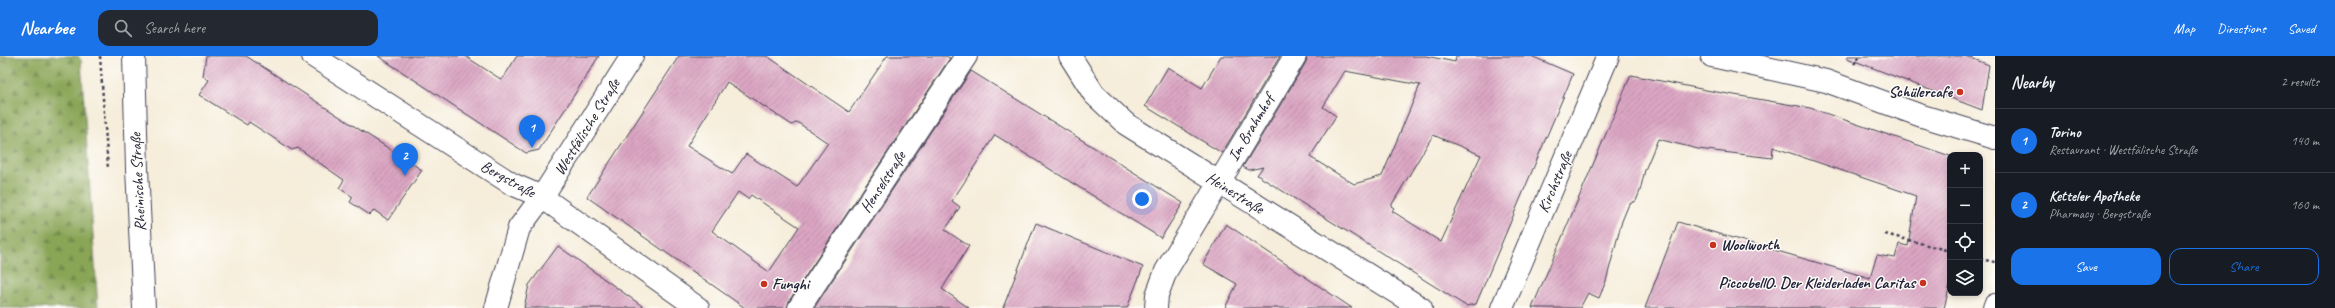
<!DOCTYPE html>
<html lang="en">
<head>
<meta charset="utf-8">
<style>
  body { margin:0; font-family:Caveat,sans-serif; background:#242831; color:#f1f3f6 }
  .controls { position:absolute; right:12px; bottom:12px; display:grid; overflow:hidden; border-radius:8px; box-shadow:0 2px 6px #0003 }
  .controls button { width:36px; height:36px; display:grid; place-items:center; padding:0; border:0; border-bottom:1px solid #363941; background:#171b24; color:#f1f3f6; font:20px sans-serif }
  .you { position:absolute; left:1142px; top:143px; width:14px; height:14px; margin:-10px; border:3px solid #fff; border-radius:50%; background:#1a73e8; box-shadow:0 0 0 6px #1a73e833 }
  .badge { display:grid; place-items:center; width:26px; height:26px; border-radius:50%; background:#1a73e8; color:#fff; font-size:13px; font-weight:700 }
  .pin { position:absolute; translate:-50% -33px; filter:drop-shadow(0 1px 2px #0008) }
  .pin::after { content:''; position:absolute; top:21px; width:14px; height:12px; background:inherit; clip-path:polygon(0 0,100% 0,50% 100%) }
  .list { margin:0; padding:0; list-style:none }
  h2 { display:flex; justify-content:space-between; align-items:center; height:52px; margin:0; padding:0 16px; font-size:17px }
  h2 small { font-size:13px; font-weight:400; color:#9ea1a6 }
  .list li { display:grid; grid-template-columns:26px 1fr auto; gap:12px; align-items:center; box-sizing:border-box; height:64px; padding:0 16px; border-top:1px solid #363941 }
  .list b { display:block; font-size:15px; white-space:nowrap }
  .list p { margin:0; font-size:13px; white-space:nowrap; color:#9ea1a6 }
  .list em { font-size:13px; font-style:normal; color:#9ea1a6 }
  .actions { display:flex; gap:8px; padding:12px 16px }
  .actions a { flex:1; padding:9px 0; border:1px solid #1a73e8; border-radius:12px; text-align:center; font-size:14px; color:#1a73e8 }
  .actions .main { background:#1a73e8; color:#fff }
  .icon { flex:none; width:22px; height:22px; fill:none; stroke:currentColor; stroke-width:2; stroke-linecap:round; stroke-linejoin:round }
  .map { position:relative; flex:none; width:1995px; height:252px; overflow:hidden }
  header { display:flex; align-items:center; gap:24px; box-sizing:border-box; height:56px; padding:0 20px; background:#1a73e8; color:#fff }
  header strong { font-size:19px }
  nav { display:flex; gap:22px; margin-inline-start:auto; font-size:14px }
  .search { width:280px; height:36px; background:#242831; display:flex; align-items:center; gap:10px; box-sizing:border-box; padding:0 14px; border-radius:12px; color:#9ea1a6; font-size:15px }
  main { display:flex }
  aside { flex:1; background:#171b24 }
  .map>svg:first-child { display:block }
  .forest { fill:url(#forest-firs); stroke:#566449 }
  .building { fill:url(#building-hatch); fill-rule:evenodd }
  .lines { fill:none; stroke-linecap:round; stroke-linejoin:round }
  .minor-casing { stroke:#424053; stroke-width:24 }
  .tertiary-casing { stroke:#424053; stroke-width:24 }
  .secondary-casing { stroke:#424053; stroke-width:24 }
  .path { stroke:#424053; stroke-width:2.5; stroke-dasharray:3 3; stroke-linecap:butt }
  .minor { stroke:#fff; stroke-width:22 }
  .tertiary { stroke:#fff; stroke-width:22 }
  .secondary { stroke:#fff; stroke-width:22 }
  .poi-dot { fill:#c8321e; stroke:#fdfcf7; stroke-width:1.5 }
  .labels { text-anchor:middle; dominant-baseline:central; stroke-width:3; stroke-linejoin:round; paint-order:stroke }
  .poi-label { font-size:16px; font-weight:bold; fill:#22223b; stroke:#fdfcf7; text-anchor:end }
  .street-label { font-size:16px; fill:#22223b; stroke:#fdfcf7 }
</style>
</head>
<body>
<header>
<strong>Nearbee</strong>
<div class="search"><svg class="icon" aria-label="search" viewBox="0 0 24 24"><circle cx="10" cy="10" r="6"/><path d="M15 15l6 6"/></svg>Search here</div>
<nav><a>Map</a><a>Directions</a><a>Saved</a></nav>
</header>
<main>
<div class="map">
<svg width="1995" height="252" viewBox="0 0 1995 252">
  <defs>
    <pattern id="forest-firs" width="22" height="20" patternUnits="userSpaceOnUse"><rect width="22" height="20" fill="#89a557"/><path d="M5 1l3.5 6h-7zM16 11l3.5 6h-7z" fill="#708649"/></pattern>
    <pattern id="building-hatch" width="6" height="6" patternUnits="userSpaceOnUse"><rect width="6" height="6" fill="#dba6c3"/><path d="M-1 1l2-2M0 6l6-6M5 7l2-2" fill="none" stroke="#b187a0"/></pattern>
  </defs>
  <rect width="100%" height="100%" fill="#fdfcf7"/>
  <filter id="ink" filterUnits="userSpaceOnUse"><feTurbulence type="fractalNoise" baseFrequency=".025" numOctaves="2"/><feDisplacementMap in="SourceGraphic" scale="8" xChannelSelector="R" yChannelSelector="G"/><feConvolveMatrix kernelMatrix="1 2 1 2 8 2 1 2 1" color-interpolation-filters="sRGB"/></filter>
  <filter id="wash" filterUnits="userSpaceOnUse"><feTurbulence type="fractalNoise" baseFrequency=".012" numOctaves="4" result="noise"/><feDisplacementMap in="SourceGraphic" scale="16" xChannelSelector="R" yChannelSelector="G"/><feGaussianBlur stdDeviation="0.9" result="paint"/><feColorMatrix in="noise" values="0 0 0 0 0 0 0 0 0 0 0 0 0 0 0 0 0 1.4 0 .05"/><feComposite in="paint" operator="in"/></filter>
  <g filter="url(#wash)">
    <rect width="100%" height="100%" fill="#f6edda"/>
    <path class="forest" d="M 0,0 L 78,0 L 81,4 L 98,252 L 0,252 Z"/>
    <g id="blocks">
      <path class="building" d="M 206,0 L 246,0 L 422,114 L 388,164 L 374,154 L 370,159 L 350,146 L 353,141 L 339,132 L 344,124 L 298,92 L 292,94 L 249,66 L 247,69 L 199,39 L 209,24 L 203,20 Z
        M 378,0 L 465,0 L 502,24 L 517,0 L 599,0 L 539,94 L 526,97 Z
        M 679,0 L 767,0 L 849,56 L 887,0 L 946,0 L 950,2 L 789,245 L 787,252 L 745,252 L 587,141 ZM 727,26 L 792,69 L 797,66 L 828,87 L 797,131 L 746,98 L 732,118 L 687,90 ZM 738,136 L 748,143 L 751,139 L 799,171 L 769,216 L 712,175 Z
        M 1221,0 L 1280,0 L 1222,97 L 1145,50 L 1168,11 L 1202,32 Z
        M 1307,0 L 1426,0 L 1455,6 L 1456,0 L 1531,0 L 1573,18 L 1476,248 L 1466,250 L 1257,119 L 1263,111 L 1249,114 L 1243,111 L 1306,6 ZM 1345,15 L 1420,29 L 1382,120 L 1354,128 L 1310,101 L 1336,60 L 1323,51 ZM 1433,79 L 1481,99 L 1441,186 L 1392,155 L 1394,152 L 1391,150 Z
        M 1848,0 L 1966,0 L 1989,9 L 1982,54 L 1847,2 Z
        M 971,15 L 1183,147 L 1161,182 L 995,79 L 952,145 L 960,151 L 945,174 L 969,190 L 942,233 L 969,252 L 814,252 Z
        M 1631,19 L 1711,35 L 1810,52 L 1950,100 L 1950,229 L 1944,252 L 1645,252 L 1678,166 L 1870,222 L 1877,199 L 1895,202 L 1899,188 L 1908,190 L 1916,140 L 1773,91 L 1772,102 L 1698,93 L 1658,83 L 1645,114 L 1640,135 L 1636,145 L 1629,148 L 1622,165 L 1606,225 L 1599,242 L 1588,237 L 1580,252 L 1532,252 Z
        M 1036,167 L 1143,211 L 1127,252 L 1003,252 Z
        M 1226,168 L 1352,252 L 1225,252 L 1237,228 L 1203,208 Z
        M 558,190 L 645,252 L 524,252 L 529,229 Z"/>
    </g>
  </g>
  <g filter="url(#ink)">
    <use href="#blocks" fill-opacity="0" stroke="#424053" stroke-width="1"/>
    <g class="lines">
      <g class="minor-casing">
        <path id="minor" d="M 313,0 L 512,128 L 542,141 L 698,252
          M 1070,0 L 1094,38 L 1126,68 L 1421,252
          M 1712,0 L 1826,25 L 1919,59 L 1995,82
          M 496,252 L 519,172 L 542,141 L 632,0
          M 799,252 L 966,0
          M 1156,252 L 1157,239 L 1166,215 L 1295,0
          M 1502,252 L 1608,0"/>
      </g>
      <g class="tertiary-casing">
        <path id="tertiary" d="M 134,0 L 137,113 L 144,252"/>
      </g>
      <g class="secondary-casing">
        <path id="secondary" d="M 1994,252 L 1995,249"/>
      </g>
      <path class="path" d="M 100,0 L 108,113
        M 1854,8 L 1860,0
        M 1885,178 L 1950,195
        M 1980,203 L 1995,206"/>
      <use href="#minor" class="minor"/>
      <use href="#tertiary" class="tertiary"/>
      <use href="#secondary" class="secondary"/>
    </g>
  </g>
  <g class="poi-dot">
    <circle cx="1960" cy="36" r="4"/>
    <circle cx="1713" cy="189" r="4"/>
    <circle cx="1923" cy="227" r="4"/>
    <circle cx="764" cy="228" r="4"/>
  </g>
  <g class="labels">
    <g class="poi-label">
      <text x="1952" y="36">Schülercafe</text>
      <text x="1721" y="189" text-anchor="start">Woolworth</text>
      <text x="1915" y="227">PiccobellO. Der Kleiderladen Caritas</text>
      <text x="772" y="228" text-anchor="start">Funghi</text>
    </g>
    <g class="street-label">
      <text transform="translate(587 71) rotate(-58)">Westfälische Straße</text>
      <text transform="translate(1251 72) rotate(-59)">Im Brahmhof</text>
      <text transform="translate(508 123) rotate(29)">Bergstraße</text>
      <text transform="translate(138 126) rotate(-93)">Rheinische Straße</text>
      <text transform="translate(883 126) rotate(-57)">Henselstraße</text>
      <text transform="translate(1555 126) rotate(-67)">Kirchstraße</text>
      <text transform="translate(1235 137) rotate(32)">Heinestraße</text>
    </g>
  </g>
</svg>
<div class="controls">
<button>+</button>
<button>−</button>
<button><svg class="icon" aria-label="locate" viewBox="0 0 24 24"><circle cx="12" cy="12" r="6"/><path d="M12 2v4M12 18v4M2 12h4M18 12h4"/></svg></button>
<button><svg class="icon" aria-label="layers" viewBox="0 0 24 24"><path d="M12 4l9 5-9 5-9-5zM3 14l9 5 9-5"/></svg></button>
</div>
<div class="you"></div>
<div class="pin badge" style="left:532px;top:92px">1</div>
<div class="pin badge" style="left:405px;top:120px">2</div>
</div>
<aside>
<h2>Nearby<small>2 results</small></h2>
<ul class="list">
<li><span class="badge">1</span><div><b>Torino</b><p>Restaurant · Westfälische Straße</p></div><em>140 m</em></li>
<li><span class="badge">2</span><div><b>Ketteler Apotheke</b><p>Pharmacy · Bergstraße</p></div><em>160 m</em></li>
</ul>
<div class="actions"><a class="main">Save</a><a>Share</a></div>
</aside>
</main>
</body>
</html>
